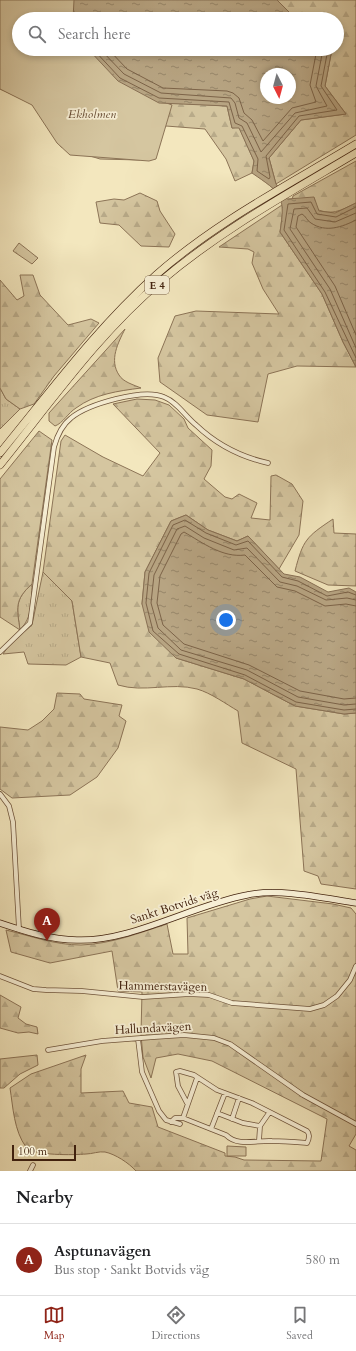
<!DOCTYPE html>
<html lang="en">
<head>
<meta charset="utf-8">
<style>
  body { margin:0; font-family:Cardo,serif; background:#f6f6f6; color:#202124 }
  .compass { position:absolute; left:260px; top:68px; width:36px; height:36px; border-radius:50%; background:#fff; box-shadow:0 2px 6px #0003; rotate:174deg }
  .scale { position:absolute; left:12px; bottom:10px; width:64px; box-sizing:border-box; padding-left:4px; border:2px solid #42220e; border-top:0; font-size:11px; line-height:14px; white-space:nowrap; color:#42220e; -webkit-text-stroke:3px #f7efd5; paint-order:stroke }
  .you { position:absolute; left:226px; top:620px; width:14px; height:14px; margin:-10px; border:3px solid #fff; border-radius:50%; background:#1a73e8; box-shadow:0 0 0 6px #1a73e833 }
  .badge { display:grid; place-items:center; width:26px; height:26px; border-radius:50%; background:#8f2418; color:#fff; font-size:13px; font-weight:700 }
  .pin { position:absolute; translate:-50% -33px; filter:drop-shadow(0 1px 2px #0008) }
  .pin::after { content:''; position:absolute; top:21px; width:14px; height:12px; background:inherit; clip-path:polygon(0 0,100% 0,50% 100%) }
  .list { margin:0; padding:0; list-style:none }
  h2 { display:flex; justify-content:space-between; align-items:center; height:52px; margin:0; padding:0 16px; font-size:17px }
  h2 small { font-size:13px; font-weight:400; color:#757577 }
  .list li { display:grid; grid-template-columns:26px 1fr auto; gap:12px; align-items:center; box-sizing:border-box; height:72px; padding:0 16px; border-top:1px solid #e0e0e0 }
  .list b { display:block; font-size:15px; white-space:nowrap }
  .list p { margin:0; font-size:13px; white-space:nowrap; color:#757577 }
  .list em { font-size:13px; font-style:normal; color:#757577 }
  .icon { flex:none; width:22px; height:22px; fill:none; stroke:currentColor; stroke-width:2; stroke-linecap:round; stroke-linejoin:round }
  .map { position:relative; flex:none; width:356px; height:1171px; overflow:hidden }
  .search { position:absolute; background:#fff; box-shadow:0 2px 6px #0003; left:12px; right:12px; top:12px; height:44px; display:flex; align-items:center; gap:10px; box-sizing:border-box; padding:0 14px; border-radius:22px; color:#757577; font-size:15px }
  .sheet { height:124px; background:#fff }
  nav { display:flex; justify-content:space-around; align-items:center; box-sizing:border-box; height:56px; border-top:1px solid #e0e0e0; background:#fff; font-size:11px; color:#757577 }
  nav a { display:grid; justify-items:center; gap:2px }
  nav .on { color:#8f2418 }
  .map>svg:first-child { display:block }
  .grass { fill:url(#grass-tufts); stroke:#8c7457 }
  .forest { fill:url(#forest-firs); stroke:#8c7457 }
  .park { fill:#d5c6a0; stroke:#8c7457 }
  .water { fill:url(#water-ripples); stroke:#887054; fill-rule:evenodd }
  .lines { fill:none; stroke-linecap:round; stroke-linejoin:round }
  .shore { stroke:#7c6348; stroke-width:1 }
  .minor-casing { stroke:#6e533a; stroke-width:5.5 }
  .secondary-casing { stroke:#42220e; stroke-width:7 }
  .motorway-casing { stroke:#42220e; stroke-width:8 }
  .minor { stroke:#f7efd5; stroke-width:4 }
  .secondary { stroke:#f7efd5; stroke-width:5.5 }
  .motorway { stroke:#f3e7be; stroke-width:7 }
  .labels { text-anchor:middle; dominant-baseline:central; stroke-width:3.5; stroke-linejoin:round; paint-order:stroke }
  .shield { fill:#f7efd5; stroke:#78604a; stroke-width:1 }
  .shield-label { font-size:11px; font-weight:bold; fill:#42220e }
  .park-label { font-size:12px; font-style:italic; fill:#674b32; stroke:#f7efd5 }
  .street-label { font-size:12px; fill:#42220e; stroke:#f7efd5 }
</style>
</head>
<body>
<div class="map">
<svg width="356" height="1171" viewBox="0 0 356 1171">
  <defs>
    <pattern id="grass-tufts" width="24" height="20" patternUnits="userSpaceOnUse"><rect width="24" height="20" fill="#d5c6a0"/><path d="M3 7l-1-3M5 7V3M7 7l1-3M15 17l-1-3M17 17v-4M19 17l1-3" fill="none" stroke="#b8aa89"/></pattern>
    <pattern id="forest-firs" width="22" height="20" patternUnits="userSpaceOnUse"><rect width="22" height="20" fill="#d5c6a0"/><path d="M5 1l3.5 6h-7zM16 11l3.5 6h-7z" fill="#b8aa89"/></pattern>
    <pattern id="water-ripples" width="26" height="14" patternUnits="userSpaceOnUse"><rect width="26" height="14" fill="#b7a482"/><path d="M2 4q2-2 4 0t4 0M15 11q2-2 4 0t4 0" fill="none" stroke="#968569"/></pattern>
  </defs>
  <rect width="100%" height="100%" fill="#f3e7be"/>
  <filter id="stains"><feTurbulence type="fractalNoise" baseFrequency=".005" numOctaves="4"/><feColorMatrix values="0 0 0 0 .2 0 0 0 0 .09 0 0 0 0 .02 0 0 0 .5 -.17"/></filter>
  <radialGradient id="worn" r=".72"><stop offset=".6" stop-color="#630" stop-opacity="0"/><stop offset="1" stop-color="#630" stop-opacity=".3"/></radialGradient>
  <path class="grass" d="M 0,388 L 6,399 L 20,409 L 0,429 Z
    M 43,572 L 72,601 L 81,657 L 66,665 L 28,664 L 24,652 L 3,654 L 9,645 L 32,625 Z
    M 32,584 C 31,602 33,616 20,630 C 17,608 14,600 32,584 Z"/>
  <path class="forest" d="M 0,0 L 19,19 L 19,49 L 158,102 L 227,106 L 232,128 L 239,127 L 254,161 L 252,173 L 235,181 L 226,159 L 205,129 L 166,126 L 140,160 L 100,159 L 61,147 L 47,123 L 31,103 L 0,89 Z
    M 277,0 L 356,0 L 356,135 L 276,184 L 269,158 L 301,120 L 346,114 L 325,86 L 332,49 L 337,49 L 337,19 L 296,19 Z
    M 356,161 L 356,203 C 336,213 330,216 309,206 C 303,203 298,200 292,200 L 293,196 Z
    M 140,193 L 157,201 L 160,211 L 175,234 L 169,247 L 141,246 L 119,225 L 100,223 L 96,202 L 114,199 L 124,200 Z
    M 282,205 L 283,210 L 280,232 L 322,294 L 343,342 L 356,367 L 297,366 L 268,374 L 258,422 L 207,415 L 160,382 L 158,358 L 175,316 L 196,311 L 279,314 L 263,289 L 252,263 L 254,252 L 248,249 L 219,247 Z
    M 19,243 L 38,258 L 32,264 L 13,251 Z
    M 20,275 L 33,275 L 40,295 L 68,325 L 91,319 L 99,323 L 54,376 L 34,404 L 20,409 L 6,399 L 0,388 L 0,280 L 17,300 L 24,296 Z
    M 125,329 C 118,343 109,360 119,375 C 123,382 134,385 141,388 C 118,391 95,394 76,408 C 68,413 63,423 55,426 L 49,421 L 49,413 Z
    M 137,399 L 155,400 L 169,405 L 184,419 L 188,428 L 212,450 L 211,466 L 204,479 L 225,497 L 232,499 L 239,494 L 257,503 L 251,518 L 270,520 L 271,476 L 276,475 L 292,484 L 303,501 L 299,535 L 279,569 L 248,536 L 237,541 L 208,530 L 186,515 L 171,521 L 145,572 L 142,604 L 176,658 L 244,679 L 295,706 L 344,714 L 356,713 L 356,889 L 321,884 L 318,876 L 304,871 L 296,769 L 242,743 L 238,711 C 226,704 211,693 197,689 C 171,682 144,693 118,685 L 110,663 L 81,657 L 72,601 L 43,572 L 61,441 L 65,435 L 103,457 L 143,476 L 160,453 L 113,404 Z
    M 39,431 L 52,440 L 32,584 C 14,600 17,608 20,630 L 0,617 L 0,479 Z
    M 333,519 L 334,533 L 356,534 L 356,586 L 328,585 L 295,571 C 303,540 306,537 333,519 Z
    M 57,693 L 80,694 L 84,699 L 122,705 L 119,716 L 126,721 L 118,748 L 97,777 L 70,795 L 12,798 L 0,789 L 0,727 L 28,730 L 42,721 L 54,709 Z
    M 267,896 L 333,904 L 351,908 L 356,914 L 356,1134 L 349,1146 L 356,1150 L 356,1171 L 136,1171 C 129,1163 115,1154 105,1152 C 99,1151 92,1154 86,1154 C 75,1155 33,1156 26,1147 C 14,1131 13,1107 10,1088 L 31,1074 L 86,1055 L 81,1069 L 81,1093 L 123,1091 L 129,1103 L 152,1107 L 158,1127 L 225,1153 L 225,1156 L 235,1157 L 244,1160 L 321,1161 L 327,1119 L 212,1061 L 178,1054 L 156,1058 L 151,1078 L 143,1057 L 141,1035 L 142,992 L 118,991 L 112,951 L 50,963 L 11,952 L 6,930 C 31,936 55,945 81,945 C 111,944 139,933 167,924 L 173,954 L 188,954 L 187,918 L 250,899 Z
    M 0,995 L 21,1007 L 18,1018 L 26,1024 L 37,1027 L 38,1034 L 29,1032 L 18,1033 L 0,1028 Z
    M 37,1055 L 38,1065 L 20,1074 L 4,1088 L 0,1088 L 0,1059 Z"/>
  <path class="park" d="M 0,0 L 76,0 L 74,19 L 19,19 L 19,49 L 89,49 L 156,99 L 172,105 L 156,159 L 149,161 L 70,155 L 57,143 L 32,105 L 0,89 Z
    M 227,1146 L 246,1147 L 246,1156 L 227,1156 Z"/>
  <path class="water" d="M 74,0 L 277,0 L 296,19 L 73,19 Z
    M 88,49 L 332,49 L 325,86 L 346,114 L 301,120 L 269,158 L 276,184 L 287,199 L 314,197 L 319,211 L 335,213 L 356,203 L 356,367 L 343,342 L 322,294 L 280,232 C 286,195 281,193 252,173 L 254,161 L 239,128 L 232,128 L 227,106 L 159,103 L 118,81 ZM 266,74 L 290,74 L 290,98 L 266,98 Z
    M 186,515 L 208,530 L 237,541 L 248,536 L 284,574 L 300,577 L 328,592 L 349,588 L 356,592 L 356,713 L 344,714 L 295,706 L 244,679 L 176,658 L 149,632 L 142,604 L 145,572 L 171,521 Z"/>
  <g class="lines">
    <path class="shore" d="M 93,49 L 120,78 L 159,98 L 229,102 L 235,123 L 242,126 L 258,159 L 257,171 L 269,179 L 270,177 L 266,156 L 299,116 L 337,110 L 321,86 L 328,49
      M 100,49 L 124,74 L 161,93 L 231,98 L 235,103 L 239,118 L 247,123 L 261,152 L 295,113 L 327,106 L 316,86 L 323,49
      M 108,49 L 127,69 L 163,88 L 227,91 L 233,93 L 239,98 L 244,113 L 252,120 L 263,141 L 292,108 L 316,102 L 310,85 L 317,49
      M 356,207 L 336,217 L 317,214 L 311,202 L 288,204 L 284,230 L 325,292 L 356,358
      M 356,213 L 335,222 L 315,219 L 307,208 L 294,209 L 290,229 L 330,289 L 356,348
      M 356,220 C 342,227 326,233 311,223 C 307,221 306,216 302,214 L 298,216 L 296,227 L 335,286 L 356,335
      M 356,595 L 348,592 L 327,596 L 298,581 L 282,577 L 248,541 L 236,545 L 206,533 L 185,520 L 173,525 L 149,573 L 146,603 L 153,631 L 179,654 L 245,675 L 296,702 L 344,710 L 356,709
      M 356,600 L 347,598 L 326,600 L 297,586 L 280,582 L 247,548 L 234,550 L 204,538 L 185,526 L 177,529 L 154,575 L 151,603 L 158,628 L 181,650 L 247,670 L 298,697 L 344,705 L 356,704
      M 356,606 L 346,604 L 325,606 L 295,591 L 277,587 L 245,555 C 223,558 203,543 184,532 L 181,534 L 160,576 L 157,603 L 163,625 L 184,644 L 249,665 L 300,691 L 344,699 L 356,698"/>
    <g class="minor-casing">
      <path id="minor" d="M 0,652 L 30,623 L 54,447 C 57,436 62,425 71,418 C 88,404 143,388 164,397 C 177,402 185,416 196,425 C 216,444 241,457 268,463
        M 0,794 L 9,806 L 13,822 L 19,929
        M 0,976 L 33,989 L 46,990 L 82,991 L 143,997 L 189,994 L 209,995 L 232,1003 L 310,1009 L 324,1005 L 337,996 L 350,980 L 356,966
        M 138,1039 L 142,1072 L 159,1111 L 166,1120 L 180,1124
        M 48,1050 L 102,1041 L 154,1037 L 184,1035 L 214,1038 L 230,1044 L 303,1095 L 356,1124
        M 217,1113 L 243,1123 L 260,1126
        M 183,1118 L 197,1078
        M 232,1119 L 239,1098
        M 171,1122 L 175,1118 L 183,1118 L 226,1135 C 238,1147 256,1140 272,1141 C 284,1141 295,1142 307,1143 C 309,1139 310,1134 307,1131 L 252,1103 L 217,1090 L 194,1075 L 180,1071 L 176,1072 L 178,1086 L 187,1103
        M 211,1129 L 225,1093
        M 259,1141 L 260,1126 L 269,1113
        M 30,1171 L 33,1165"/>
    </g>
    <g class="secondary-casing">
      <path id="secondary" d="M 0,923 C 24,931 51,940 77,940 C 131,942 193,905 247,895 C 280,888 323,898 356,903"/>
    </g>
    <g class="motorway-casing">
      <path id="motorway" d="M 0,453 C 50,392 97,328 156,275 C 216,222 288,185 356,144
        M 0,465 C 51,402 99,333 161,281 C 221,230 289,193 356,153"/>
    </g>
    <use href="#minor" class="minor"/>
    <use href="#secondary" class="secondary"/>
    <use href="#motorway" class="motorway"/>
  </g>
  <g class="labels">
    <rect class="shield" x="145" y="276" width="24" height="18" rx="3"/>
    <g class="shield-label">
      <text x="157" y="285">E 4</text>
    </g>
    <g class="park-label">
      <text x="92" y="114">Ekholmen</text>
    </g>
    <g class="street-label">
      <text transform="translate(174 906) rotate(-18)">Sankt Botvids väg</text>
      <text transform="translate(163 986) rotate(1)">Hammerstavägen</text>
      <text transform="translate(153 1028) rotate(-3)">Hallundavägen</text>
    </g>
  </g>
  <rect width="100%" height="100%" filter="url(#stains)"/>
  <rect width="100%" height="100%" fill="url(#worn)"/>
</svg>
<svg class="compass" viewBox="-18 -18 36 36"><path d="M0-13l5 13h-10z" fill="#e53935"/><path d="M0 13l5-13h-10z" fill="#757577"/></svg>
<div class="scale">100 m</div>
<div class="you"></div>
<div class="pin badge" style="left:47px;top:941px">A</div>
<div class="search"><svg class="icon" aria-label="search" viewBox="0 0 24 24"><circle cx="10" cy="10" r="6"/><path d="M15 15l6 6"/></svg>Search here</div>
</div>
<section class="sheet">
<h2>Nearby<small></small></h2>
<ul class="list">
<li><span class="badge">A</span><div><b>Asptunavägen</b><p>Bus stop · Sankt Botvids väg</p></div><em>580 m</em></li>
</ul>
</section>
<nav>
<a class="on"><svg class="icon" aria-label="map" viewBox="0 0 24 24"><path d="M3 6l6-2 6 2 6-2v14l-6 2-6-2-6 2zM9 4v14M15 6v14"/></svg>Map</a>
<a><svg class="icon" aria-label="directions" viewBox="0 0 24 24"><path d="M12 3l9 9-9 9-9-9zM9 14v-3h6M13 9l2 2-2 2"/></svg>Directions</a>
<a><svg class="icon" aria-label="saved" viewBox="0 0 24 24"><path d="M7 4h10v16l-5-4-5 4z"/></svg>Saved</a>
</nav>
</body>
</html>
